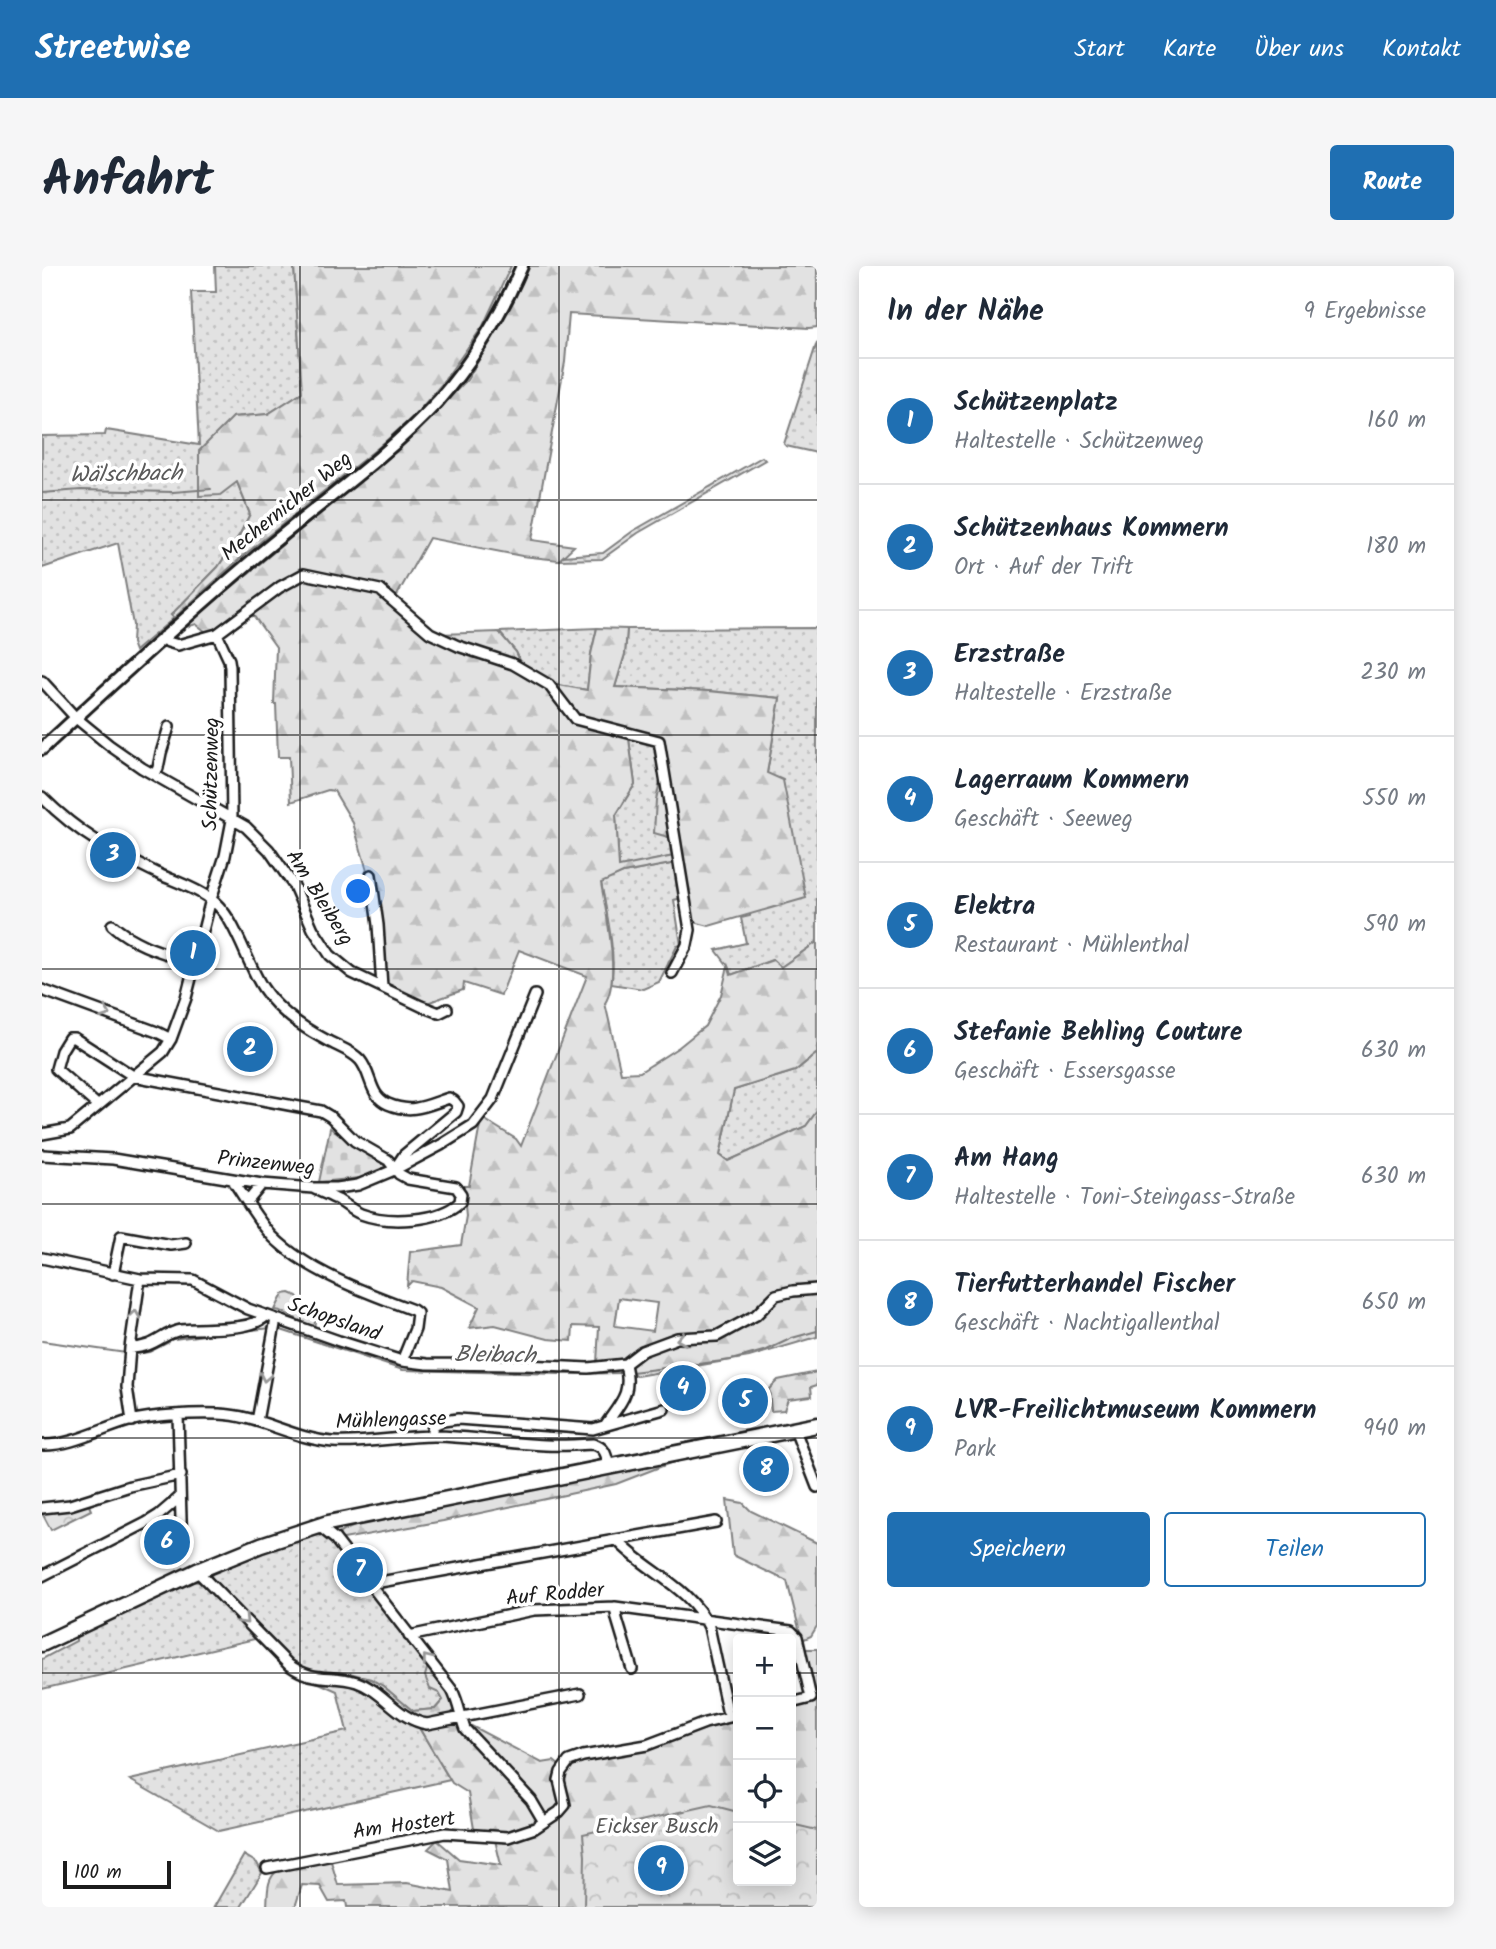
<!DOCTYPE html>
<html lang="de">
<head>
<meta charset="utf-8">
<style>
  body { margin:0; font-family:Kalam,sans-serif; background:#f6f6f7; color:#1f2937 }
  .controls { position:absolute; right:21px; bottom:21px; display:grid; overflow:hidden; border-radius:7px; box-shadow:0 4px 18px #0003 }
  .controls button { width:63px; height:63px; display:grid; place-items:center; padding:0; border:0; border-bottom:2px solid #e0e1e3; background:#fff; color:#1f2937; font:35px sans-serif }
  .scale { position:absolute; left:21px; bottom:18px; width:108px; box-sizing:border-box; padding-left:7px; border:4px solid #1c1c1c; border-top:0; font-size:19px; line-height:24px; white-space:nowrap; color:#1c1c1c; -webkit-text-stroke:5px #fff; paint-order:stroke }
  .you { position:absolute; left:317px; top:626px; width:24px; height:24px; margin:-18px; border:5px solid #fff; border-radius:50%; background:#1a73e8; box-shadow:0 0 0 10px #1a73e833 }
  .badge { display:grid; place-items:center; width:46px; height:46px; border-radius:50%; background:#1f6fb2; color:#fff; font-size:23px; font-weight:700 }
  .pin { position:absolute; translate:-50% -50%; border:4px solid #fff; box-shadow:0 2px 7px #0006 }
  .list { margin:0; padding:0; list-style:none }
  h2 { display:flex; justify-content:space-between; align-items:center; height:91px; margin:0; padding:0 28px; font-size:30px }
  h2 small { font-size:23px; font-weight:400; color:#747a83 }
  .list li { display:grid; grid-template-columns:46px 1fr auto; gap:21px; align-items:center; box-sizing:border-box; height:126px; padding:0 28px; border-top:2px solid #e0e1e3 }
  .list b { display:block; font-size:26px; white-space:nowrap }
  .list p { margin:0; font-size:23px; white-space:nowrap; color:#747a83 }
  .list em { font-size:23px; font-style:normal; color:#747a83 }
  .actions { display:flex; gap:14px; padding:21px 28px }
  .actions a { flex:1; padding:16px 0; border:2px solid #1f6fb2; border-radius:7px; text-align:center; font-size:24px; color:#1f6fb2 }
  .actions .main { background:#1f6fb2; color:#fff }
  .icon { flex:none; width:38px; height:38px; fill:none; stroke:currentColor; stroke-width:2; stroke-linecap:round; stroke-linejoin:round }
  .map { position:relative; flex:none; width:775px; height:1641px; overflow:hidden; border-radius:7px }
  header { display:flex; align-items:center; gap:42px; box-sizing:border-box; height:98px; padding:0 35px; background:#1f6fb2; color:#fff }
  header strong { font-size:33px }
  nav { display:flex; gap:38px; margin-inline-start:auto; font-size:24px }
  .intro { display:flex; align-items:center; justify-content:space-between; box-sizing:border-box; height:168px; padding:0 42px }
  h1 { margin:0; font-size:49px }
  .button { padding:18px 32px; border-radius:7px; background:#1f6fb2; color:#fff; font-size:24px; font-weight:700 }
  main { display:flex; gap:42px; padding:0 42px }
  aside { flex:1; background:#fff; border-radius:7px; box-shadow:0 4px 18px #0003 }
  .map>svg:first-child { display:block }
  .grass { fill:url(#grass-dots); stroke:#7f7f7f; stroke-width:2 }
  .forest { fill:url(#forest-firs); stroke:#7f7f7f; stroke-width:2; fill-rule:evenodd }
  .cemetery { fill:url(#cemetery-stones); stroke:#7f7f7f; stroke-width:2 }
  .park { fill:url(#park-crowns); stroke:#7f7f7f; stroke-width:2 }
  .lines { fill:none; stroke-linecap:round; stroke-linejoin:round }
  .stream { stroke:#7a7a7a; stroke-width:2 }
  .minor-casing { stroke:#1c1c1c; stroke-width:14 }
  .tertiary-casing { stroke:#1c1c1c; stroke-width:16 }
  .primary-casing { stroke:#1c1c1c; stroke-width:19 }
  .minor { stroke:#fff; stroke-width:9 }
  .tertiary { stroke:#fff; stroke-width:10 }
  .primary { stroke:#fff; stroke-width:14 }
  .oneway { stroke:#999 }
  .grid { fill:none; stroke:#1c1c1c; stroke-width:2; stroke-opacity:0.55 }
  .labels { text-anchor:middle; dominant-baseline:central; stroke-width:7; stroke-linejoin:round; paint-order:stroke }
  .street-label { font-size:21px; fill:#1c1c1c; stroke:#fff }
  .park-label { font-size:21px; fill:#575757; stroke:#fff }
  .water-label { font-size:23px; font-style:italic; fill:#5a5a5a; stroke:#fff }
</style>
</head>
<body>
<header>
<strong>Streetwise</strong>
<nav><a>Start</a><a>Karte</a><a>Über uns</a><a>Kontakt</a></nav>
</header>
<div class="intro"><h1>Anfahrt</h1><a class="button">Route</a></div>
<main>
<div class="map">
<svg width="775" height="1641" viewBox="0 0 775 1641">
  <defs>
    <pattern id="grass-dots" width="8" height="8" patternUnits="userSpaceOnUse" patternTransform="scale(1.75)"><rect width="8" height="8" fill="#e2e2e2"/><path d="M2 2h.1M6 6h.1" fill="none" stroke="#c1c1c1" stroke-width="1.8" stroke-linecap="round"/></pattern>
    <pattern id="forest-firs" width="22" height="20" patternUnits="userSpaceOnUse" patternTransform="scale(1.75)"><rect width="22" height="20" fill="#e2e2e2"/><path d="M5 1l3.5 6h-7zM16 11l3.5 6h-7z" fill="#c1c1c1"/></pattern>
    <pattern id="cemetery-stones" width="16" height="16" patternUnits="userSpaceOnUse" patternTransform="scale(1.75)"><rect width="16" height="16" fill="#e2e2e2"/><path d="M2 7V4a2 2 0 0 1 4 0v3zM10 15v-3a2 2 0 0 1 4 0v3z" fill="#c1c1c1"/></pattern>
    <pattern id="park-crowns" width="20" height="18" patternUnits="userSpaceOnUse" patternTransform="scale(1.75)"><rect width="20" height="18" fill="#e2e2e2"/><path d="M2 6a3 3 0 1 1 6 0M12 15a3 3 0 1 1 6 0" fill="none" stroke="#c1c1c1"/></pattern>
  </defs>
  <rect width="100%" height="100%" fill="#fff"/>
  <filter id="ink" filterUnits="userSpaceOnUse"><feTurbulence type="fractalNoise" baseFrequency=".0143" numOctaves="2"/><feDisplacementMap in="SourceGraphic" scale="14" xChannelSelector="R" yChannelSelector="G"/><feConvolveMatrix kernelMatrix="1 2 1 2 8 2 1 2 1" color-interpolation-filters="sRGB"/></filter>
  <g filter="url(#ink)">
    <path class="grass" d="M 173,0 L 252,0 L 260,126 L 226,148 L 191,151 L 157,211 L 157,230 L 195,216 L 208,248 L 198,268 L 176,301 L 129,349 L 132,352 L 93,385 L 90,377 L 91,359 L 76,277 L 0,302 L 0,170 L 63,169 L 64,164 L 157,179 L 149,26 L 174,26 Z
      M 775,76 L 775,187 L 744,180 L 742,178 Z
      M 720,191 L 723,194 L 596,267 L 560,293 L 517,294 L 521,290 L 561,287 L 591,265 Z
      M 555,362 L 549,388 L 545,424 L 511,418 L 481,401 L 474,386 L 457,366 Z
      M 775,362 L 775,676 L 739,701 L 730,694 L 689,709 L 686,700 L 674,684 L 704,677 L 699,652 L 708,650 L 725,507 L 738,432 L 666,425 L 573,421 L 583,388 L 585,363 Z
      M 587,473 L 615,477 L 632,590 L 577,602 L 574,549 L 593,518 Z
      M 634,597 L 640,632 L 632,634 L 639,679 L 635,680 L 617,716 L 601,723 L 569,718 C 575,690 564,645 559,616 L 581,607 Z
      M 775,787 L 775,845 L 764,860 L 686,895 L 678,889 L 692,824 L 753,805 Z
      M 281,1267 L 316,1308 L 388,1401 L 397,1427 L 401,1434 L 393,1443 L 371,1445 L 341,1420 L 304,1411 L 258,1405 L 170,1316 L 169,1307 L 217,1287 Z
      M 148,1315 L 157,1316 L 166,1320 L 217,1372 L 0,1423 L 0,1393 L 34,1375 L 34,1370 Z
      M 268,1413 L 308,1417 L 324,1424 L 376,1460 L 408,1514 L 177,1565 L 88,1514 L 305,1465 L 295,1425 Z
      M 202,1589 L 215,1597 L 220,1607 L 199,1641 L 172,1641 Z"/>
    <path class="forest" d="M 252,0 L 469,0 L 441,60 L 399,119 L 373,149 L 337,181 L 201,290 L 132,352 L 129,349 L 176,301 L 198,268 L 208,248 L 195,216 L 178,229 L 157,230 L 157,185 L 191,151 L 226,148 L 260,126 Z
      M 487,0 L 775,0 L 775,61 L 767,62 L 527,48 L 523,96 L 490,274 L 532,280 L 517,294 L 480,290 L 387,272 L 353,333 L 397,368 L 457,366 L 474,386 L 481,401 L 511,418 L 545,424 L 549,388 L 555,362 L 585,363 L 583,388 L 573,421 L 666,425 L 738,432 L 725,507 L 741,514 L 764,632 L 667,660 L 648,655 L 621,479 L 599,474 L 587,473 L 593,518 L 574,549 L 577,601 L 632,590 L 634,597 L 581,607 L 559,617 C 564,646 579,713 563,737 L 579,807 L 598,806 L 637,781 L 663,760 L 679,729 L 686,700 L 689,709 L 731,694 L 739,701 L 775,676 L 775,787 L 753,805 L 692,824 L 678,889 L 686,895 L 764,860 L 775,845 L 775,1071 L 707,1091 L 595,1110 L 573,1096 L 555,1097 L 557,1061 L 531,1060 L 530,1075 L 506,1073 L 453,1059 L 427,1062 L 437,1041 L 399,1021 L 370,1015 L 365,1020 L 368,986 L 419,979 L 424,950 L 421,920 L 427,920 L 438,859 L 440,852 L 474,873 L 479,880 L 545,710 L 477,684 L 459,729 L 422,717 L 421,724 L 385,737 L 377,736 L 344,721 L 338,653 L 331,605 L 326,608 L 311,557 L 292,525 L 286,524 L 249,536 L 247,491 L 236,491 L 234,438 L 232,438 L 234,381 L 211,349 L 181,370 L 178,362 L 164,366 L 154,358 L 141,362 L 367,173 L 425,114 L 470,38 ZM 577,1032 L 615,1037 L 611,1065 L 573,1060 Z
      M 620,506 L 630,572 L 612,567 L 614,534 Z
      M 775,1106 L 775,1119 L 769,1121 L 770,1130 L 746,1133 L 742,1144 L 729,1145 L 727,1123 L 736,1114 Z
      M 641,1192 L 574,1218 L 401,1255 L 296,1274 L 298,1267 C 304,1262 313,1262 318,1256 Z
      M 685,1234 L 701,1237 L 709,1245 L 775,1277 L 775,1360 L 769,1370 L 760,1374 L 745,1315 L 691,1289 Z
      M 761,1383 L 775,1383 L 775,1641 L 305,1641 L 304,1635 L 287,1636 L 278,1620 L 260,1619 L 253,1641 L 225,1641 C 226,1627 224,1613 236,1604 L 288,1592 L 296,1619 L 365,1617 L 411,1626 L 406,1593 L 386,1583 L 395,1574 L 417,1593 L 459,1599 L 453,1574 L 432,1563 L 426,1527 L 410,1517 L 376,1460 L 420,1455 L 500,1497 L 512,1495 L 518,1500 L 696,1452 L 696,1615 L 749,1615 L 749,1439 L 768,1434 Z
      M 388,1401 L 408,1426 L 414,1439 L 410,1447 L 402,1452 L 389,1454 L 374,1454 L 304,1411 L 308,1407 L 329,1413 L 341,1420 L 371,1445 L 393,1443 L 401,1434 L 397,1427 L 388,1423 L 383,1410 L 385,1403 Z"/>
    <path class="cemetery" d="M 288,862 L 342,896 L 342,904 L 318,912 L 277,916 Z"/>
    <path class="park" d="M 248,1027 L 255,1030 L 266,1048 L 274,1050 L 272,1062 L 239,1045 L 233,1044 L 241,1028 Z
      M 46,1237 L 49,1244 L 9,1264 L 0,1247 L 0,1245 L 22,1244 Z
      M 669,1539 L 696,1546 L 696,1615 L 749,1615 L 749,1558 L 775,1564 L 775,1641 L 542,1641 L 543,1590 L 541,1568 Z"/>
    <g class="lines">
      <path class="stream" d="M 0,227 L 39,224 L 131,226 L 169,223
        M 236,1063 L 361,1104 L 520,1108 L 581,1107
        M 198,1065 L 230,1062
        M 132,1073 L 185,1066
        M 0,1075 L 84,1087
        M 93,1088 L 107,1086 L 127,1076
        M 590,1106 L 689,1094 L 725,1084 L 750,1072 L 775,1065"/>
      <g class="minor-casing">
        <path id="minor" d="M 121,371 L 126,376 L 136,379 L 175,368 L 238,321 L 262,308 L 338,324 L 388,367 L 416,380 L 471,398 L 507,419 L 533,453 L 617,475 L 648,664 L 645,679 L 630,707
          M 0,415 L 34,452 L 67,479 L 100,502 L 204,561 L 227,584 L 252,620 L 271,663 L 288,689 L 310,707 L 379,740 L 397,747 L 405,743
          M 113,508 L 116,502 L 119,487 L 127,461
          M 0,531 C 38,569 71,586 119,609 C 135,616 153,622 167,632 C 193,648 204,697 221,722 C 236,745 263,763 286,775 C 297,781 310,785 318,794 C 330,808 327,830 346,838 C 370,848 383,840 407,832 L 412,835 L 416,840 L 414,846 L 362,889 L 352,904
          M 329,609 L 336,659 L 340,721
          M 70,659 C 95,681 123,687 154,697
          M 0,724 L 115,766 L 129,773
          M 55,839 L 14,803 L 19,785 L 27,772 L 32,772 L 91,810 L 279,845 L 289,851 L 313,875 L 346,894 L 357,908 L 366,913 L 414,921 L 419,928 L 418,936 C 397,956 346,958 319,948 C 311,945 303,938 296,934 C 288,930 279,926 271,922
          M 0,868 L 28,863 L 121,786 L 129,773 L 144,732 L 169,633 L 183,590 L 190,554 L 188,401 L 187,394 L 175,368
          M 0,889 L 71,893 L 220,918 L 271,922 L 295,922 L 316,919 L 352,904 L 399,879 L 431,859 L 451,833 L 493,729
          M 190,913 C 203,932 215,954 231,971 C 266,1006 325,1027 371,1044 L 375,1047 L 373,1063 L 360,1095
          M 206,935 L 220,918
          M 0,992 L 98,1013 L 151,1014 L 206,1043 L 297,1075 L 360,1095 L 385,1098 L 483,1099 L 546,1102 L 583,1098
          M 71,1008 L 79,970 L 129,979 L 144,977
          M 88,1082 C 114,1082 120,1067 139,1064 C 161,1061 209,1066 224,1050
          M 583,1098 L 600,1085 L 635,1072 L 675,1070 L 714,1049 L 734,1029 L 751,1025 L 775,1023
          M 136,1149 L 140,1287
          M 90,1155 L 85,1121 L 88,1082 L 98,1013
          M 215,1155 L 234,1053
          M 564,1158 C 580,1135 590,1127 583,1098
          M 753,1164 L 775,1221
          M 389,1170 L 391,1159 L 401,1155 L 416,1153 L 551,1163 L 622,1143
          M 0,1179 C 29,1180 59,1163 87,1155 C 112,1149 151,1147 177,1148 C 216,1149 251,1173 291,1176 C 323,1178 359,1170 392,1170 C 429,1170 466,1178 503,1179 C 519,1180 535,1179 551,1178 C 563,1181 564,1188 567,1200
          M 0,1242 L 28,1239 L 88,1220 L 139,1209
          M 277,1260 L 293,1273 L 410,1424 C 417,1437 418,1450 423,1463 L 489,1534 L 502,1556
          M 575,1274 C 603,1305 648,1320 667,1361 L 685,1444
          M 155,1305 L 247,1399 C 272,1417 289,1408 315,1416 C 342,1425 355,1453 385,1458 L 538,1428
          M 0,1310 L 104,1257 L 117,1249 L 138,1231
          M 327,1318 L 674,1256
          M 573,1341 L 575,1353 L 590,1403
          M 367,1370 L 492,1344 L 573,1341 L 749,1365 L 755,1371 L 769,1432 L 749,1437
          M 225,1602 L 403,1567 L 466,1571 L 493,1562 L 517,1546 L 523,1539 L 517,1514 L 519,1506 L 527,1495 L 541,1490 L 605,1479 L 663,1457 L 696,1449"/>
      </g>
      <g class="tertiary-casing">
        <path id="tertiary" d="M 0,483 C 70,418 141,353 214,291 C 275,239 342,194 396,135 C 431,95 459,49 480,0"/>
      </g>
      <g class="primary-casing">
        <path id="primary" d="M 0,1378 L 155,1305 L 219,1279 L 286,1257 L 775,1159"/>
      </g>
      <use href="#minor" class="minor"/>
      <use href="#tertiary" class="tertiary"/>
      <use href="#primary" class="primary"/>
    </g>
    <defs><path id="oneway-chevron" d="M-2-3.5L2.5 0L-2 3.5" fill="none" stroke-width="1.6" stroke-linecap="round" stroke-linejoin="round" transform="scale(1.75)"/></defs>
    <g class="oneway">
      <use href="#oneway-chevron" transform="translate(64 747) rotate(20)"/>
      <use href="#oneway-chevron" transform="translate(93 1049) rotate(-82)"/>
      <use href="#oneway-chevron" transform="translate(639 1073) rotate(171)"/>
      <use href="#oneway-chevron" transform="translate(223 1111) rotate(101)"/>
      <use href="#oneway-chevron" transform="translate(202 1354) rotate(46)"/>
      <use href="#oneway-chevron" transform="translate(385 1393) rotate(-128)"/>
    </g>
  </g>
  <path class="grid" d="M 258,0 L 258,1641M 517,0 L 517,1641M 0,234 L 775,234M 0,469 L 775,469M 0,703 L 775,703M 0,938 L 775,938M 0,1172 L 775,1172M 0,1407 L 696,1407M 749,1407 L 775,1407"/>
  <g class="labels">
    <g class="street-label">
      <text transform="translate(245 241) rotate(-39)">Mechernicher Weg</text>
      <text transform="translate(170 508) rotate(-89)">Schützenweg</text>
      <text transform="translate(277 632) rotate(58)">Am Bleiberg</text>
      <text transform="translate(224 898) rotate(6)">Prinzenweg</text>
      <text transform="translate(292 1054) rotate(19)">Schopsland</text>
      <text transform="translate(349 1155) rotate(-2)">Mühlengasse</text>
      <text transform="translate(513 1329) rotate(-5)">Auf Rodder</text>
      <text transform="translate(362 1560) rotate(-8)">Am Hostert</text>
    </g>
    <g class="park-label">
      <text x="615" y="1561">Eickser Busch</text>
    </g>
    <g class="water-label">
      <text transform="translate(84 209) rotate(-1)">Wälschbach</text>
      <text transform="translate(453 1090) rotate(1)">Bleibach</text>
    </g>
  </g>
</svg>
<div class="controls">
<button>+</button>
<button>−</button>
<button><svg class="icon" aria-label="locate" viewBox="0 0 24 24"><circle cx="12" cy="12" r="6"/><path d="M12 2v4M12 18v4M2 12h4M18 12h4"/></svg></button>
<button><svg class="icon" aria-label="layers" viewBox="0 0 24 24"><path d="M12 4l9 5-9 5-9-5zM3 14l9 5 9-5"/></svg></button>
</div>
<div class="scale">100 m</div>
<div class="you"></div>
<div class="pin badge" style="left:151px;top:687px">1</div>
<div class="pin badge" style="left:208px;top:783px">2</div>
<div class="pin badge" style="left:71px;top:589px">3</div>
<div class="pin badge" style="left:641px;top:1122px">4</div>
<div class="pin badge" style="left:703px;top:1135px">5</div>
<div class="pin badge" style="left:125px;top:1276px">6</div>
<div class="pin badge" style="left:318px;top:1304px">7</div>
<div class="pin badge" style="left:724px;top:1203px">8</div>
<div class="pin badge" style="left:619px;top:1602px">9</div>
</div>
<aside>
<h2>In der Nähe<small>9 Ergebnisse</small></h2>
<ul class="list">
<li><span class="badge">1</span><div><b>Schützenplatz</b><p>Haltestelle · Schützenweg</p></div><em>160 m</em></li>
<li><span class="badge">2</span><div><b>Schützenhaus Kommern</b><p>Ort · Auf der Trift</p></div><em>180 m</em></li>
<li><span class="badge">3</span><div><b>Erzstraße</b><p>Haltestelle · Erzstraße</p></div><em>230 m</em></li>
<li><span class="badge">4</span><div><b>Lagerraum Kommern</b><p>Geschäft · Seeweg</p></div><em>550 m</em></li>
<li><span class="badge">5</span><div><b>Elektra</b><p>Restaurant · Mühlenthal</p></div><em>590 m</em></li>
<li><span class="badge">6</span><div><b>Stefanie Behling Couture</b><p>Geschäft · Essersgasse</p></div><em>630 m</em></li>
<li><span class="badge">7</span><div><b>Am Hang</b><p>Haltestelle · Toni-Steingass-Straße</p></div><em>630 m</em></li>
<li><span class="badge">8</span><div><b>Tierfutterhandel Fischer</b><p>Geschäft · Nachtigallenthal</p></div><em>650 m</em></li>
<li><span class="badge">9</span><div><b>LVR-Freilichtmuseum Kommern</b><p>Park</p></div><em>940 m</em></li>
</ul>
<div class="actions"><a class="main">Speichern</a><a>Teilen</a></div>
</aside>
</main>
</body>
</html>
